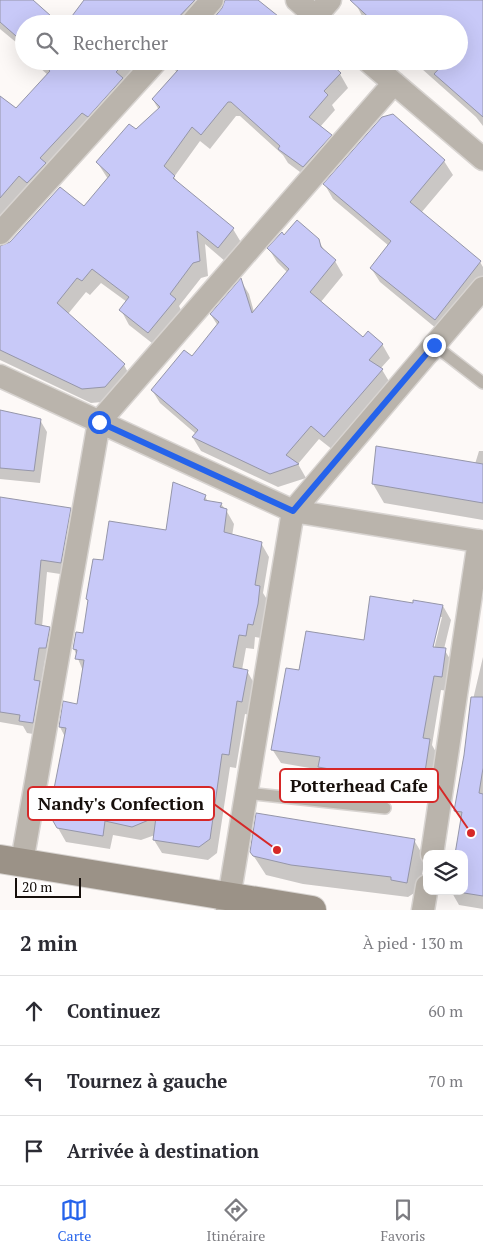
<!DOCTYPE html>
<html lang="fr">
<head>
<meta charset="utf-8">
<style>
  body { margin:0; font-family:"PT Serif",serif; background:#f2f2f3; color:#2b2b33 }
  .controls { position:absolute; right:15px; bottom:15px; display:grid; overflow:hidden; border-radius:10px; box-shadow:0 5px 20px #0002 }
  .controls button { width:45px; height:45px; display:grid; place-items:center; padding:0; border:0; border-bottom:1px solid #e1e1e2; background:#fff; color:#2b2b33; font:25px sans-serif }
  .scale { position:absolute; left:15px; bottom:12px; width:66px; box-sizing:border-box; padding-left:5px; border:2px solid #160f0b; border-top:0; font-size:14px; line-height:18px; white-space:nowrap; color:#160f0b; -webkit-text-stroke:4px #fff; paint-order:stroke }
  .stop { position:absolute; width:15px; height:15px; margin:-11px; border:4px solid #2563eb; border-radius:50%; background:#fff }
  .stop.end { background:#2563eb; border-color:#fff; box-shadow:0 1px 5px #0008 }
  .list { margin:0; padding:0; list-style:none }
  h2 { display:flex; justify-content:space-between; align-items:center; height:65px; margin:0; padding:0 20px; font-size:21px }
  h2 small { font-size:16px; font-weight:400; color:#7c7c81 }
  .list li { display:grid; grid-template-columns:32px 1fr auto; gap:15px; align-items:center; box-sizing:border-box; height:70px; padding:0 20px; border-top:1px solid #e1e1e2 }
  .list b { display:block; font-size:19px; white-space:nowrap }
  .list em { font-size:16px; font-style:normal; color:#7c7c81 }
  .icon { flex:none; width:28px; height:28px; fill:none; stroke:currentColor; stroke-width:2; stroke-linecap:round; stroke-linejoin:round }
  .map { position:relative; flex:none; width:483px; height:910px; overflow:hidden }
  .search { position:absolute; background:#fff; box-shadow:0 5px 20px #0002; left:15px; right:15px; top:15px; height:55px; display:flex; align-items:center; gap:12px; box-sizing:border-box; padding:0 18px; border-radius:28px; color:#7c7c81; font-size:19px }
  .sheet { height:275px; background:#fff }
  nav { display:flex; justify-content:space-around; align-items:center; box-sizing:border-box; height:70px; border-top:1px solid #e1e1e2; background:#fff; font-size:14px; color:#7c7c81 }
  nav a { display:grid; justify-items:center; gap:2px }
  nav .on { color:#2563eb }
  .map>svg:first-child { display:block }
  .shadow { fill:#0003; fill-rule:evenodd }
  .building { fill:#c8c9f8; stroke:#9596a9 }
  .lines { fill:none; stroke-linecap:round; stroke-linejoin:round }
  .lane-casing { stroke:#d8d4d1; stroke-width:14 }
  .street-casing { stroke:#d8d4d1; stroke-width:25 }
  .secondary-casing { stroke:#d8d4d1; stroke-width:30 }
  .lane { stroke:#bab4ac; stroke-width:11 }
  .street { stroke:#bab4ac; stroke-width:22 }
  .secondary { stroke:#9b9287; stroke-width:28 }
  .route { stroke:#2563eb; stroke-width:6 }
  .leader { fill:none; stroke:#d62828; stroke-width:2 }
  .callout-dot { fill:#d62828; stroke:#fff; stroke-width:2 }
  .callout { fill:#fff; stroke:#d62828; stroke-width:2 }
  .callout-label { font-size:18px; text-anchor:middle; font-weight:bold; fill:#160f0b }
</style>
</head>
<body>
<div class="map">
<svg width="483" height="910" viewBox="0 0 483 910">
  <rect width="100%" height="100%" fill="#fdf9f7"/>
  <path class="shadow" d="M 0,0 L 31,0 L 24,24 L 24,54 L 17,43 L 0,29 Z
    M 86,0 L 195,0 L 203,14 L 195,24 L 67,24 Z
    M 354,0 L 483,0 L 483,126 L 476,117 L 413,61 L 459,61 L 459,24 L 370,24 L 362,16 Z
    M 32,61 L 326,61 L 340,74 L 348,88 L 332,105 L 335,110 L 320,127 L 331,136 L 339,150 L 312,181 L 288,163 L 283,155 L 240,116 L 236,116 L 210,149 L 200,141 L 174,177 L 179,184 L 233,229 L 242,244 L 226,262 L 205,244 L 208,276 L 201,278 L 179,306 L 183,314 L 157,347 L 129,325 L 121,310 L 127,302 L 101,283 L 90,295 L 86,292 L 68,314 L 124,365 L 132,380 L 113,401 L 91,403 L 0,360 L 0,246 L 4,247 L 84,208 L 108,179 L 97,162 L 159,110 L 153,100 L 177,73 L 172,65 L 159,63 L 0,239 L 0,96 L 16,110 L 48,75 Z
    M 393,115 L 444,161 L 453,175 L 421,213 L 480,262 L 483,267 L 483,283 L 443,334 L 380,282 L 371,268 L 389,246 L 333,199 L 325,185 Z
    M 285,237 L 318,240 L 326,253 L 335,261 L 343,275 L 320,303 L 363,338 L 382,344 L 390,358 L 381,368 L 390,383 L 333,450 L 319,439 L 298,464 L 306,478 L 278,487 L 201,451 L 193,438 L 196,434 L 160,403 L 152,390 L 192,358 L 218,326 L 211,315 L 241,281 L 249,294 L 254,312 L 288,273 L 277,262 L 269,249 Z
    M 0,411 L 40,420 L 47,432 L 40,483 L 0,479 Z
    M 479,451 L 483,451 L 483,520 L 384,503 L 373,484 L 475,464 Z
    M 205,496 L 208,502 L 221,504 L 226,510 L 234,524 L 232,536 L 261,543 L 269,557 L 263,593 L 268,601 L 261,638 L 255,637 L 254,649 L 246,648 L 242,670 L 247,671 L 255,685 L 250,715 L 245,714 L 236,768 L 230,767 L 217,853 L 208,860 L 162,853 L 154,840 L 155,835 L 141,840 L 113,835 L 110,849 L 66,842 L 58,828 L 65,737 L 60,727 L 78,705 L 83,671 L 74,649 L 84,635 L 89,602 L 87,599 L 104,562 L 167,532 Z
    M 0,499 L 70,509 L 77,521 L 67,575 L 47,572 L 42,627 L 49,628 L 56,640 L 53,660 L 45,660 L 41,685 L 46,694 L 39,735 L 27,733 L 23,726 L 0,722 Z
    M 414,604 L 443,606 L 451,620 L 444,649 L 453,664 L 449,691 L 441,690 L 432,745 L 437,754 L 430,798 L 327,781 L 321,770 L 281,763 L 272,749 L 300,672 L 365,642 ZM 439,617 L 442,617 L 433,653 L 430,653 Z
    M 483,657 L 483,909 L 459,905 L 451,891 L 464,891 L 462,821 L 455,810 L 466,755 L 471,708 Z
    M 414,840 L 425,859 L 419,890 L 408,897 L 303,884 L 266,875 L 251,852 Z"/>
  <path class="building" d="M 0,0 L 33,0 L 60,24 L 24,24 L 24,43 L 0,22 Z
    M 84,0 L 195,0 L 172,24 L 66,24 Z
    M 225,0 L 258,0 L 288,24 L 209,24 L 222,8 Z
    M 350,0 L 483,0 L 483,117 L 434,74 L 446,61 L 459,61 L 459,24 L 376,24 Z
    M 39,61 L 127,61 L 116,72 L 123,78 L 88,117 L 82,113 L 40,158 L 46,163 L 27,183 L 19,176 L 0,198 L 0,96 L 16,108 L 50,71 Z
    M 186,61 L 328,61 L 341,73 L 324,91 L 328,95 L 309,117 L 332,135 L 303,167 L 278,149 L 280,146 L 231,102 L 228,102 L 201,135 L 192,127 L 164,166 L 175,176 L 173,178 L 234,228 L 218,248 L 197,231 L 200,261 L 193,263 L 170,294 L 176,299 L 148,333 L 119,310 L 129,297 L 92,269 L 82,281 L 77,278 L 57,303 L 125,364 L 105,387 L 82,389 L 0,350 L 0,246 L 10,242 L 60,187 L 84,206 L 110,175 L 96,162 L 129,124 L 136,129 L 160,107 L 152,99 Z
    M 393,114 L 445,160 L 410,202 L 481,261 L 435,320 L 370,268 L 391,241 L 323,184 L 382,117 Z
    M 297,220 L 319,239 L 321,247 L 336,260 L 310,292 L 363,337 L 368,331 L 383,344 L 369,360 L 383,369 L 324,437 L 311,426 L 286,455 L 299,464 L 270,474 L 192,437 L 198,430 L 151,390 L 184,350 L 192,356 L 219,322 L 210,314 L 241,278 L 252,313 L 289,269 L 267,248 L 282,232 L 284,235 Z
    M 0,410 L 41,419 L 34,471 L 0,468 Z
    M 376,446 L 483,464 L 483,503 L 372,484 Z
    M 173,482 L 206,495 L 204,500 L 222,503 L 220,507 L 227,509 L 224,532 L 262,542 L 255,585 L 260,586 L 258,604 L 253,625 L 248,624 L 246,636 L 239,635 L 233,667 L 248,670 L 242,702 L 237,701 L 229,755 L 222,754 L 210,839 L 199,847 L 153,840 L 156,817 L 132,827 L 105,821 L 103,836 L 57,828 L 49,814 L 66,728 L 59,727 L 63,701 L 77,704 L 84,660 L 75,659 L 77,650 L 73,649 L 76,632 L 83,633 L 88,600 L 86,599 L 93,559 L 103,560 L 109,521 L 166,530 Z
    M 0,497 L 71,508 L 61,563 L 41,560 L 35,624 L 50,627 L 46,648 L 39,648 L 34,680 L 40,681 L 33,723 L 19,721 L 20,715 L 0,712 Z
    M 370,596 L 413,603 L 413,600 L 443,605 L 433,647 L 446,648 L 442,677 L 434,676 L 423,738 L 430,739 L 423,785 L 318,767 L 320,757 L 271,750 L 286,668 L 299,670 L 306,631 L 364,640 Z
    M 471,697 L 483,697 L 483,768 L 479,793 L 483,794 L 483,896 L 464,893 L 464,854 L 455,854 L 462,812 L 454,811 L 464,755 Z
    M 256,813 L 415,839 L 407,883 L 391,880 L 391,877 L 291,865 L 253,856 L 250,852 Z"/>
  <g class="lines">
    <g class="lane-casing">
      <path id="lane" d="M 434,345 L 483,383
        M 246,793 L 385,808"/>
    </g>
    <g class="street-casing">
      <path id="street" d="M 297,0 L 324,24
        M 316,16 L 330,0
        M 191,24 L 212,0
        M 368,61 L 483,159
        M 0,233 L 156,61
        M 0,376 L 293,511 L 483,542
        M 432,854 L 479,541
        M 22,862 L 99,422 L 394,83
        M 227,910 L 293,511 L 483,288
        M 423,910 L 427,886"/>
    </g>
    <g class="secondary-casing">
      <path id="secondary" d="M 0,859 L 312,910"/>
    </g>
    <use href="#lane" class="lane"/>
    <use href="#street" class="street"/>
    <use href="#secondary" class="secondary"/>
  </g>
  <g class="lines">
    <path class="route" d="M 99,422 L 293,511 L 434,345"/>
  </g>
  <path class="leader" d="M471 833L438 785M277 850L214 804"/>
  <g class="callout-dot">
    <circle cx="471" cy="833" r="5"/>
    <circle cx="277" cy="850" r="5"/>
  </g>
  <g class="callout">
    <rect x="280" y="769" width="158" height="33" rx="5"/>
    <rect x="28" y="787" width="186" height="33" rx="5"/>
  </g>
  <g class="callout-label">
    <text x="359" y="792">Potterhead Cafe</text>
    <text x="121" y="810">Nandy's Confection</text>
  </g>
</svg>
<div class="controls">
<button><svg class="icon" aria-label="layers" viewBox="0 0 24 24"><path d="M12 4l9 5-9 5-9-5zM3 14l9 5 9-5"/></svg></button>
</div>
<div class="scale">20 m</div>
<div class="stop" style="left:99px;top:422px"></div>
<div class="stop end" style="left:434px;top:345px"></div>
<div class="search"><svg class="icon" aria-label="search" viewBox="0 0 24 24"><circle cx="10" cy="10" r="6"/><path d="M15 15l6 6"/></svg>Rechercher</div>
</div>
<section class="sheet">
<h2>2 min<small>À pied · 130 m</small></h2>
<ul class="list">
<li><svg class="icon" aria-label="ahead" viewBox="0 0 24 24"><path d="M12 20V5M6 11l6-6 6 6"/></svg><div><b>Continuez</b></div><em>60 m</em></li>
<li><svg class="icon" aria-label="left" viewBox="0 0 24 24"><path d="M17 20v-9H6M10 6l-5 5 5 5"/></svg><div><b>Tournez à gauche</b></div><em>70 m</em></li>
<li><svg class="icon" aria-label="arrive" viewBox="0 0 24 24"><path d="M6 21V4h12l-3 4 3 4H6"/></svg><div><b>Arrivée à destination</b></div></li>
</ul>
</section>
<nav>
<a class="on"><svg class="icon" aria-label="map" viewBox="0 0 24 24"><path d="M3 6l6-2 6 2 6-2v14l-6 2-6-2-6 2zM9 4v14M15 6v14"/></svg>Carte</a>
<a><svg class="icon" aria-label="directions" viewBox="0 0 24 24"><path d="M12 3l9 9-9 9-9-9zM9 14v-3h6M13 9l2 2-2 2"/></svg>Itinéraire</a>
<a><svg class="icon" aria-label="saved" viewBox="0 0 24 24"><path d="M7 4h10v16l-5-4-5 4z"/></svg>Favoris</a>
</nav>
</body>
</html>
